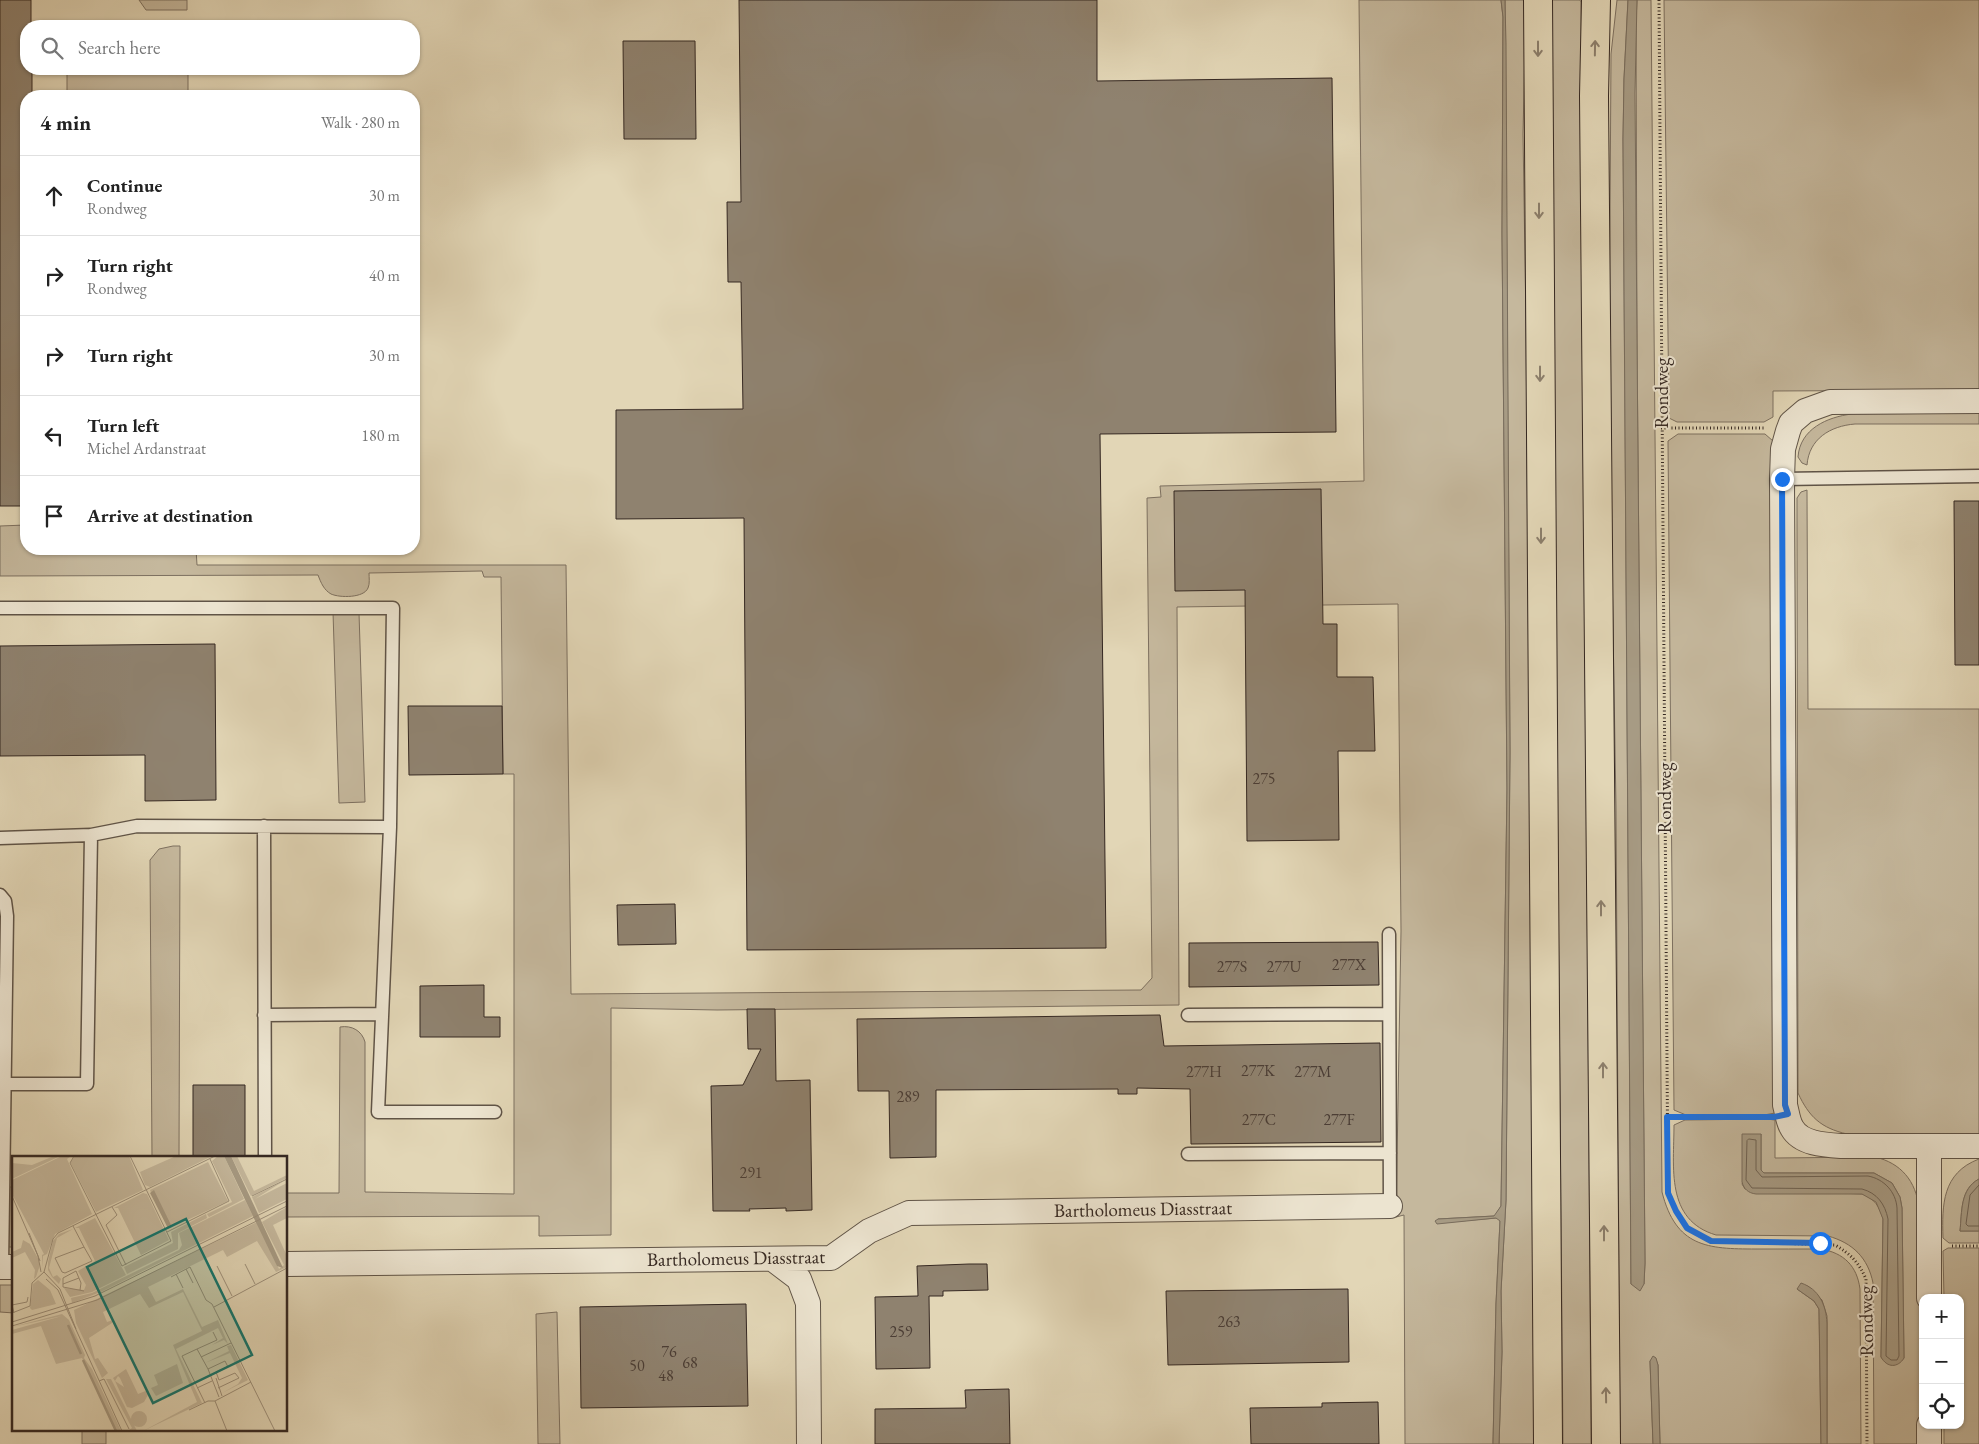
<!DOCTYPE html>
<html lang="en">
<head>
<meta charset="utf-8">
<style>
  body { margin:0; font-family:"EB Garamond",serif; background:#f6f6f6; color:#222 }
  .controls { position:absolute; right:15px; bottom:15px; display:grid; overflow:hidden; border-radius:10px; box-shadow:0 1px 4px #0004 }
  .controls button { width:45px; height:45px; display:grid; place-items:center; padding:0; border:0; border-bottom:1px solid #e0e0e0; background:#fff; color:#222; font:25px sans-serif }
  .stop { position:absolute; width:15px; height:15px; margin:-11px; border:4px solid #1a73e8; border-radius:50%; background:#fff }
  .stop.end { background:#1a73e8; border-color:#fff; box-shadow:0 1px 5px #0008 }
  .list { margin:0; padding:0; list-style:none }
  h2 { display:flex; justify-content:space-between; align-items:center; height:65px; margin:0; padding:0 20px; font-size:21px }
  h2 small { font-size:16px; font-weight:400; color:#767676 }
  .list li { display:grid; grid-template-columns:32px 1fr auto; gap:15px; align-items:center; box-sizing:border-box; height:80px; padding:0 20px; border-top:1px solid #e0e0e0 }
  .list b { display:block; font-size:19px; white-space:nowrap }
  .list p { margin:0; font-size:16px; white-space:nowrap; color:#767676 }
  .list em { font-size:16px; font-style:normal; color:#767676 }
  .icon { flex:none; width:28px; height:28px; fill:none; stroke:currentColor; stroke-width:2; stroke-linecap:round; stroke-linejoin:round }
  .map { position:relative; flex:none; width:1979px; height:1444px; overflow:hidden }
  .search { position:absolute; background:#fff; box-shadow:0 1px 4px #0004; left:20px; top:20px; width:400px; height:55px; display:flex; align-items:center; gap:12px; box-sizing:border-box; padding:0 18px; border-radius:20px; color:#767676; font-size:19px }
  .panel { position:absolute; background:#fff; box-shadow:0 1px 4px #0004; left:20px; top:90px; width:400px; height:465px; border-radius:20px }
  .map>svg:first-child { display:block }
  .green { fill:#c5b89d; stroke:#7d7060; fill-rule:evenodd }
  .water { fill:#a79b84; stroke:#796d5d }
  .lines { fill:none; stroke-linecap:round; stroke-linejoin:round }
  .shore { stroke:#6e6253; stroke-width:1 }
  .building { fill:#8f826f; stroke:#352822 }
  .lane-casing { stroke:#605447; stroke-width:15 }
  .street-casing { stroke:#605447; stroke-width:26 }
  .primary-casing { stroke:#352822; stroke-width:30 }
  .path { stroke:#352822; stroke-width:3; stroke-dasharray:1 2.5; stroke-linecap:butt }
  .lane { stroke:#ece4d0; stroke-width:12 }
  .street { stroke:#ece4d0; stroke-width:24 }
  .primary { stroke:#e2d6b6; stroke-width:28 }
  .oneway { stroke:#8c7f6c }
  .route { stroke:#1a73e8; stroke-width:6 }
  .labels { text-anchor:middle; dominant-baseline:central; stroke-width:4; stroke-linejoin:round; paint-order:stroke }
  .number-label { font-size:16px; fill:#4c3e35 }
  .street-label { font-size:19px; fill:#352822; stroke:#ece4d0 }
  .inset-river { fill:none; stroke:#a79b84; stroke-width:2.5 }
  .inset-road { fill:none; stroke:#9d907b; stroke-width:1 }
  .view { fill:#0f766e; fill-opacity:0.15; stroke:#0f766e; stroke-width:2.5 }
  .inset-edge { fill:none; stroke:#352822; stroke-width:2.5 }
</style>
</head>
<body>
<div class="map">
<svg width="1979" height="1444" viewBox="0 0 1979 1444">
  <rect width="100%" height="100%" fill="#e2d6b6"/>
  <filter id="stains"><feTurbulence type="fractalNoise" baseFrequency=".004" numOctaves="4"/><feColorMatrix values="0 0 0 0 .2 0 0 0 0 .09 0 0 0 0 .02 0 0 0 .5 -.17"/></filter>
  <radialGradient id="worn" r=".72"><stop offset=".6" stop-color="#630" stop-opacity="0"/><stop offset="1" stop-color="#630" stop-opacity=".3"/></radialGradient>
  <path class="green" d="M 139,0 L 187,0 L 187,10 L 146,10 Z
    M 1359,0 L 1501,0 L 1503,17 L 1502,233 L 1507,789 L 1501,1206 L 1495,1216 L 1438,1219 L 1437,1223 L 1496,1218 L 1499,1219 L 1500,1221 L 1496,1304 L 1493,1444 L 1405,1444 L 1404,1215 L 1396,1217 L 1401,931 L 1398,604 L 1177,607 L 1179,1005 L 717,1010 L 611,1008 L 611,1235 L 539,1236 L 539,1216 L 286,1217 L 286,1193 L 339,1193 L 340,1027 C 352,1025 362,1031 365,1042 L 365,1192 L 514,1194 L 514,774 L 503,774 L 501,577 L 484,577 L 482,571 L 369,573 C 369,577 370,584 368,588 C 364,598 340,598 331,594 C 324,590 321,583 318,575 L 0,576 L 0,526 L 26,525 L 26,549 L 196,549 L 197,565 L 566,565 L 571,994 L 1141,990 L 1152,978 L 1147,498 L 1161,497 L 1160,486 L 1364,481 Z
    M 1505,0 L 1526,0 L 1523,134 L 1526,323 L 1535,1444 L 1499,1444 L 1502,1352 L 1501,1291 L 1506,1200 L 1510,752 Z
    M 1552,0 L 1580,0 L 1581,2 L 1591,1444 L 1563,1444 L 1551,79 Z
    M 1617,0 L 1628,0 L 1624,79 L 1623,139 L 1631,1284 L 1644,1284 L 1645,1263 L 1637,340 L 1636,21 L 1637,0 L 1651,0 L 1662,1192 C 1676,1247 1707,1249 1756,1249 C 1778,1249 1799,1249 1821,1249 C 1844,1253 1857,1266 1860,1289 L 1861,1444 L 1827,1444 L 1827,1316 L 1822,1300 L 1808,1286 L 1797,1289 L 1814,1301 L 1819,1309 L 1821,1444 L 1660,1444 L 1658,1365 L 1655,1357 L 1650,1361 L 1653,1444 L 1620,1444 L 1616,807 L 1609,384 L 1611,54 Z
    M 1664,0 L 1979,0 L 1979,390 L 1773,391 L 1773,417 L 1764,422 L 1677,422 L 1669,418 Z
    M 89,69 L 188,69 L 188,96 L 67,96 L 67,70 Z
    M 1979,413 L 1979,424 L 1855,424 C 1830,426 1809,439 1807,465 L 1802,463 L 1798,457 C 1800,429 1827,417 1852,414 Z
    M 1678,434 L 1765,434 L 1773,441 L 1775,1113 L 1764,1115 L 1686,1115 L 1674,1110 L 1668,441 Z
    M 1807,490 L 1808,709 L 1979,709 L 1979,1134 L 1847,1134 C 1821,1128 1809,1117 1798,1093 L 1797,522 L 1797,498 L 1801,492 Z
    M 333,612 L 359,613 L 365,802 L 339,803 Z
    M 173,846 L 180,846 L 179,1158 L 152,1158 L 150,860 L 159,849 Z
    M 1766,1119 L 1775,1120 L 1775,1158 L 1875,1157 C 1901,1163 1916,1181 1919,1208 L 1920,1444 L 1874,1444 L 1873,1283 C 1868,1258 1853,1243 1828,1236 L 1716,1235 C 1665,1220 1674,1167 1674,1125 L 1685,1120 ZM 1761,1134 L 1761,1170 L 1764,1173 L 1874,1173 L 1892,1183 L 1900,1197 L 1902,1208 L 1904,1358 C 1897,1367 1888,1368 1881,1357 L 1883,1219 C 1880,1207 1874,1198 1862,1194 L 1745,1189 L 1742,1184 Z
    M 1979,1159 L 1979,1179 C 1960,1189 1962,1212 1960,1231 L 1979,1231 L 1979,1243 L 1949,1243 L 1943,1238 C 1942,1205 1942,1173 1979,1159 Z
    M 0,1187 L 14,1187 L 14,1247 L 0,1247 Z
    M 1948,1248 L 1979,1248 L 1979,1444 L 1944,1444 L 1944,1425 L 1960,1425 L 1960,1298 L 1944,1298 L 1943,1251 Z
    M 0,1285 L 14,1285 L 14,1313 L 0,1312 Z
    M 557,1312 L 560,1444 L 538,1444 L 536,1314 Z
    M 82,1430 L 106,1430 L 106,1444 L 82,1444 Z"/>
  <path class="water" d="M 1501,0 L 1505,0 L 1505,4 L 1506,43 L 1510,752 L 1506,1200 L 1501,1291 L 1502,1352 L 1499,1444 L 1493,1444 L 1496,1304 L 1500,1221 L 1496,1218 L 1437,1224 L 1435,1221 L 1438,1219 L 1494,1216 L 1501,1206 L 1507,789 L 1502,233 L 1503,17 Z
    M 1628,0 L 1637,0 L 1635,93 L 1637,340 L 1645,1263 L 1644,1284 L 1640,1291 L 1631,1284 L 1623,139 L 1624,79 Z
    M 1742,1134 L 1761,1134 L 1761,1170 L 1764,1173 L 1874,1173 L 1892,1183 L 1900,1197 L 1902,1208 L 1904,1358 C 1898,1368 1887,1368 1881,1357 L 1883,1219 L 1876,1202 L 1862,1194 L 1756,1194 C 1748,1193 1744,1189 1742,1182 Z
    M 1979,1179 L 1979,1231 L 1960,1231 C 1962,1212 1960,1189 1979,1179 Z
    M 1801,1283 C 1819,1289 1826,1305 1827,1323 L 1827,1444 L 1821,1444 L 1819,1309 L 1814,1301 L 1797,1289 Z
    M 1653,1356 L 1656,1358 L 1658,1365 L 1660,1444 L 1653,1444 L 1650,1361 Z"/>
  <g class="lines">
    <path class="shore" d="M 1749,1139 L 1756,1140 L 1756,1170 L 1762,1177 L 1868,1176 C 1884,1179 1896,1192 1897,1208 L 1899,1356 L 1897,1360 L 1891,1360 L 1886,1356 L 1888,1219 C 1885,1204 1877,1193 1862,1189 L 1752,1188 L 1746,1180 L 1747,1141 Z
      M 1979,1185 L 1970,1195 L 1966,1224 L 1968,1226 L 1979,1226"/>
  </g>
  <path class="building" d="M 0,0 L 31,0 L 31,26 L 26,26 L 26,69 L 32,69 L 32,96 L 26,96 L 26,506 L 0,506 Z
    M 739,0 L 1097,0 L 1097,81 L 1332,78 L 1336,432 L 1100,434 L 1106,948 L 747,950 L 744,518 L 616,519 L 616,410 L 743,409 L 741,282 L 728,282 L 727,202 L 741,202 Z
    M 623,41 L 695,41 L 696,139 L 624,139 Z
    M 1321,489 L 1323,624 L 1337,624 L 1337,677 L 1373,677 L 1375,751 L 1338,751 L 1339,840 L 1247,841 L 1245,590 L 1175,591 L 1174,491 Z
    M 1954,501 L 1979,501 L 1979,665 L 1955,665 Z
    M 215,644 L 216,800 L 145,801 L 145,755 L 0,756 L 0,646 Z
    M 408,706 L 502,706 L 503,774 L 409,775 Z
    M 675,904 L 676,944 L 618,945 L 617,905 Z
    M 1378,942 L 1379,985 L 1189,987 L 1189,943 Z
    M 484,985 L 484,1017 L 500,1017 L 500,1037 L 420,1037 L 420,986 Z
    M 747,1009 L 775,1009 L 776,1081 L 810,1080 L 812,1210 L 786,1211 L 786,1208 L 749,1209 L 750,1211 L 713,1211 L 711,1086 L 743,1085 L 761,1049 L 748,1049 Z
    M 1160,1015 L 1164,1046 L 1380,1043 L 1381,1142 L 1191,1144 L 1190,1089 L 1137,1088 L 1137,1094 L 1118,1094 L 1118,1089 L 936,1090 L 936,1157 L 890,1158 L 889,1091 L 858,1091 L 857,1019 Z
    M 193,1085 L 245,1085 L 245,1158 L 193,1158 Z
    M 969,1264 L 987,1264 L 988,1290 L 943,1291 L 943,1296 L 929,1296 L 930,1368 L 876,1369 L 875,1297 L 918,1296 L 917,1266 Z
    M 1348,1289 L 1349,1362 L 1168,1365 L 1166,1291 Z
    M 746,1304 L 748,1406 L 581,1408 L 580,1307 Z
    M 1009,1389 L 1010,1444 L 875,1444 L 875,1409 L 966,1408 L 965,1390 Z
    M 1378,1402 L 1379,1444 L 1251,1444 L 1250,1408 L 1322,1407 L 1322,1403 Z"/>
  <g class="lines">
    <g class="lane-casing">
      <path id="lane" d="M 1782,479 L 1979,476
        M 0,608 L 393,608 L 390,827 L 137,826 L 91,835
        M 264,826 L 265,1158
        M 390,827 L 378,1112 L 495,1112
        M 0,838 L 91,835 L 87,1084 L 4,1084
        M 0,895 L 5,901 L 7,916 L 2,1267
        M 1389,934 L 1390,1206
        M 264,1015 L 381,1014
        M 1188,1015 L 1389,1014
        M 1188,1154 L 1390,1153"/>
    </g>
    <g class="street-casing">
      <path id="street" d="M 1979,401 L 1830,402 L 1805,411 L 1791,423 L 1788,431 L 1783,449 L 1782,479 L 1785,1105 C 1787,1112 1788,1122 1792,1128 C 1801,1144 1825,1145 1842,1146 L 1979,1146
        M 1929,1146 L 1929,1298
        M 774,1260 L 799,1279 L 808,1303 L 809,1444
        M 286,1264 L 831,1258 L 869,1231 L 909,1213 L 1390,1206
        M 0,1267 L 14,1267
        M 1929,1425 L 1929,1444"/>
    </g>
    <g class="primary-casing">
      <path id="primary" d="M 1538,0 L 1548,1444
        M 1596,0 L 1594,96 L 1606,1444"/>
    </g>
    <path class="path" d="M 1659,0 L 1668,1193 L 1676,1211 L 1687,1228 L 1711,1241 L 1835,1245 C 1851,1254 1859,1263 1866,1279 L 1867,1444
      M 1661,428 L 1765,428
      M 1667,1117 L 1764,1117
      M 1952,1246 L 1979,1246"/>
    <use href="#lane" class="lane"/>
    <use href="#street" class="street"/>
    <use href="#primary" class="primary"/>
  </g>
  <defs><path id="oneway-shaft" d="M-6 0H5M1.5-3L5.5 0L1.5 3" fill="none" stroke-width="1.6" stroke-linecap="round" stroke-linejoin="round" transform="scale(1.25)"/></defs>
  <g class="oneway">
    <use href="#oneway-shaft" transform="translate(1595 48) rotate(-89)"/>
    <use href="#oneway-shaft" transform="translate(1538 49) rotate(90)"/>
    <use href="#oneway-shaft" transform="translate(1539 211) rotate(90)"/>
    <use href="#oneway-shaft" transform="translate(1540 374) rotate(90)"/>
    <use href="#oneway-shaft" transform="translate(1541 536) rotate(90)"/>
    <use href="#oneway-shaft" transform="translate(1601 908) rotate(-90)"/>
    <use href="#oneway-shaft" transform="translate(1603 1070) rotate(-90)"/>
    <use href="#oneway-shaft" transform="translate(1604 1233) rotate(-90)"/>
    <use href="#oneway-shaft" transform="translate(1606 1395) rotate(-91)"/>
  </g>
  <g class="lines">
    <path class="route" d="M 1782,479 L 1785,1105 L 1788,1114 L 1774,1117 L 1667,1117 L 1668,1193 L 1676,1211 L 1687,1228 L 1711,1241 L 1820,1243"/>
  </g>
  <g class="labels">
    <g class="number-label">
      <text x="1264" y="778">275</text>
      <text x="1349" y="964">277X</text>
      <text x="1232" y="966">277S</text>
      <text x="1284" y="966">277U</text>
      <text x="1258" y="1070">277K</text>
      <text x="1204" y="1071">277H</text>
      <text x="1313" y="1071">277M</text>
      <text x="908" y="1096">289</text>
      <text x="1259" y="1119">277C</text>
      <text x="1339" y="1119">277F</text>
      <text x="751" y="1172">291</text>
      <text x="1229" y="1321">263</text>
      <text x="901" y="1331">259</text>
      <text x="669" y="1351">76</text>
      <text x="690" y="1362">68</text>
      <text x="637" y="1365">50</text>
      <text x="666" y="1375">48</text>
    </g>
    <g class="street-label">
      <text transform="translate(1661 393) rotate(-90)">Rondweg</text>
      <text transform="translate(1664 798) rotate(-90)">Rondweg</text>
      <text transform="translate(1143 1209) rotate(-1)">Bartholomeus Diasstraat</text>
      <text transform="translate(736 1258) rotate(-1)">Bartholomeus Diasstraat</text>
      <text transform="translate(1866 1321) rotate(-91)">Rondweg</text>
    </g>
  </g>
  <g transform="translate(12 1156)">
    <rect width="275" height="275" fill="#e2d6b6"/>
    <path d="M 42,0 L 48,0 L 0,23 L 0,7 L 20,9 ZM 50,0 L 59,0 L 55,3 L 80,58 L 43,78 L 35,98 L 31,100 L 30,111 L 30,99 L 32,98 L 0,38 L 0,24 ZM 63,0 L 117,0 L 131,34 L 84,56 L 58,6 ZM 164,0 L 200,0 L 138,31 L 133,29 L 128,16 ZM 206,0 L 212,0 L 232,43 L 197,61 L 195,58 L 220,46 L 200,5 ZM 219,0 L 225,0 L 242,35 L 275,19 L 275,22 L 239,40 ZM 196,6 L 216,45 L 156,73 L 138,34 ZM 275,23 L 243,43 L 275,27 L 275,43 L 247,57 L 240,41 ZM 131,37 L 135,38 L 157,84 L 129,99 L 106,52 L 102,52 ZM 233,44 L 241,60 L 91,135 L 60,147 L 59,142 L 80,137 L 167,94 L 170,89 L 167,77 ZM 275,51 L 275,62 L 261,69 L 275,100 L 275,111 L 264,116 L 245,85 L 215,101 L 211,94 L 136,131 L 144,146 L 171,133 L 190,171 L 206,164 L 216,188 L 212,184 L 200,189 L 211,182 L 206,172 L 164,193 L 190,247 L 131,275 L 185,246 L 161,189 L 190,175 L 171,136 L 137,152 L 128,138 L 91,156 L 95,166 L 101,164 L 100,167 L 77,182 L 83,203 L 86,202 L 96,217 L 90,222 L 64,167 L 62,154 L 245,66 L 267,113 L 272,109 L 250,66 ZM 194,58 L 195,62 L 166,77 L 166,93 L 115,118 L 112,111 L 161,87 L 159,76 ZM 83,62 L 114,119 L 80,136 L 58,141 L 52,132 L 72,134 L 74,129 L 66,115 L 83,105 L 67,72 L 63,72 ZM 61,73 L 45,82 L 37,112 L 41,121 L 45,119 L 49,123 L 47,128 L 40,121 L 36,114 L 36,106 L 41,85 L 47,78 ZM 14,81 L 27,104 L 27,112 L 24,121 L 22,123 L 23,114 L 13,96 L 0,102 L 0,96 L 9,92 L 11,84 L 18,88 ZM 26,124 L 38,134 L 44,148 L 20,154 L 18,152 L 21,128 ZM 50,158 L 57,164 L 73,199 L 72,202 L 80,213 L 109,275 L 103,275 L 70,202 L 44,208 L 29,170 L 0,178 L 0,174 L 50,160 L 0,171 ZM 219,189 L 236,224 L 210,237 L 226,228 L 230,222 L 218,197 L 193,207 L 217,195 L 215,190 ZM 165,208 L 171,227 L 144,240 L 139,232 L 146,229 L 142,219 ZM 114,213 L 126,238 L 136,234 L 137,237 L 132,246 L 120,252 L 115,251 L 103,225 L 112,231 L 108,222 L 106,220 L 103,225 L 101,222 ZM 94,223 L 99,223 L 125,275 L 115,275 L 120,272 ZM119 263a8 8 0 1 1 16 0a8 8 0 1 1-16 0Z" fill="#c5b89d"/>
    <path d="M 212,0 L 219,0 L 271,112 L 265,110 ZM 142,34 L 160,71 L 156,72 L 138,37 Z" fill="#a79b84"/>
    <path class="inset-river" d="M 56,169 L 69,198M 71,204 L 104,275"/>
    <path class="inset-road" d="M 62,0 L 58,7 L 110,110 L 159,85 L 118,0M 0,40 L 26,100 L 29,116M 240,40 L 275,23M 100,51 L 105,59 L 94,69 L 114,109M 61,70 L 72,91 L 80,105 L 53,117 L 50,116 L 43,102 L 72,91M 155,76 L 217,45 L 198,3M 17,77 L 28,105M 233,108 L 243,128M 205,110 L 220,140M 174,113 L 181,127M 32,116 L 41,83 L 46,77 L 203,0M 164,118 L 171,132M 159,121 L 178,111 L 194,144 L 200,148 L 263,275M 34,123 L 46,134 L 110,275M 51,128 L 67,122M 51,131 L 51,122 L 64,115 L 69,127 L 68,134M 51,131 L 72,135M 202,151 L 275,112M 0,157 L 18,150 L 20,127 L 32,116 L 48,133 L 64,173M 2,157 L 0,149 L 15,146 L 16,141M 0,166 L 83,140 L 275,45M 0,170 L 85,144 L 275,50M 185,193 L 205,184 L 201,176M 189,201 L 219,187M 204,216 L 207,224 L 223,217 L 227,222 L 206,232M 204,216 L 228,205M 204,222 L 210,240M 87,225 L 92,223 L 117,273M 185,232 L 200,225M 207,241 L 196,213 L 213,205 L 216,211M 193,247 L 170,200 L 185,193 L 196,213M 177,254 L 196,245 L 203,245M 215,275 L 203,245 L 239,226"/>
    <path class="view" d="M 174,63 L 240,199 L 141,247 L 75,111 Z"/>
    <rect width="275" height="275" class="inset-edge"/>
  </g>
  <rect width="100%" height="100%" filter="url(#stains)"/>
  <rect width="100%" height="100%" fill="url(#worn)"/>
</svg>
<div class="controls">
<button>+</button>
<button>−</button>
<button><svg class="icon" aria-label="locate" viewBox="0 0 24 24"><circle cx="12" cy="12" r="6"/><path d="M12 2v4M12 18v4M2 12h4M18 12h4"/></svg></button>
</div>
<div class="stop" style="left:1820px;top:1243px"></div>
<div class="stop end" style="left:1782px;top:479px"></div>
<div class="search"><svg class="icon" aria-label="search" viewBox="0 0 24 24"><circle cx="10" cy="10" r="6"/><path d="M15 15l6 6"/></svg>Search here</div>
<section class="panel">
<h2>4 min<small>Walk · 280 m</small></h2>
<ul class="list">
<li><svg class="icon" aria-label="ahead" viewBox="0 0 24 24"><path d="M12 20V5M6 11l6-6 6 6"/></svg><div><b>Continue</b><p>Rondweg</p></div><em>30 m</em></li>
<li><svg class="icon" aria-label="right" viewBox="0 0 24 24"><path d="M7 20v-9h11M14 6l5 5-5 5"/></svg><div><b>Turn right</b><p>Rondweg</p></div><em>40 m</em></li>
<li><svg class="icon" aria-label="right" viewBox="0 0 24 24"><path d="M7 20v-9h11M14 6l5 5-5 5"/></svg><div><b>Turn right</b></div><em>30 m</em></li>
<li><svg class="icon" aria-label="left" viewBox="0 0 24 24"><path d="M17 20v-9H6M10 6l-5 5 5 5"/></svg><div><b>Turn left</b><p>Michel Ardanstraat</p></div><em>180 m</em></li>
<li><svg class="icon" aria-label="arrive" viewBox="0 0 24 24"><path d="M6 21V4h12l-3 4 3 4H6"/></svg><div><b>Arrive at destination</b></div></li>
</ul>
</section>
</div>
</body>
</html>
